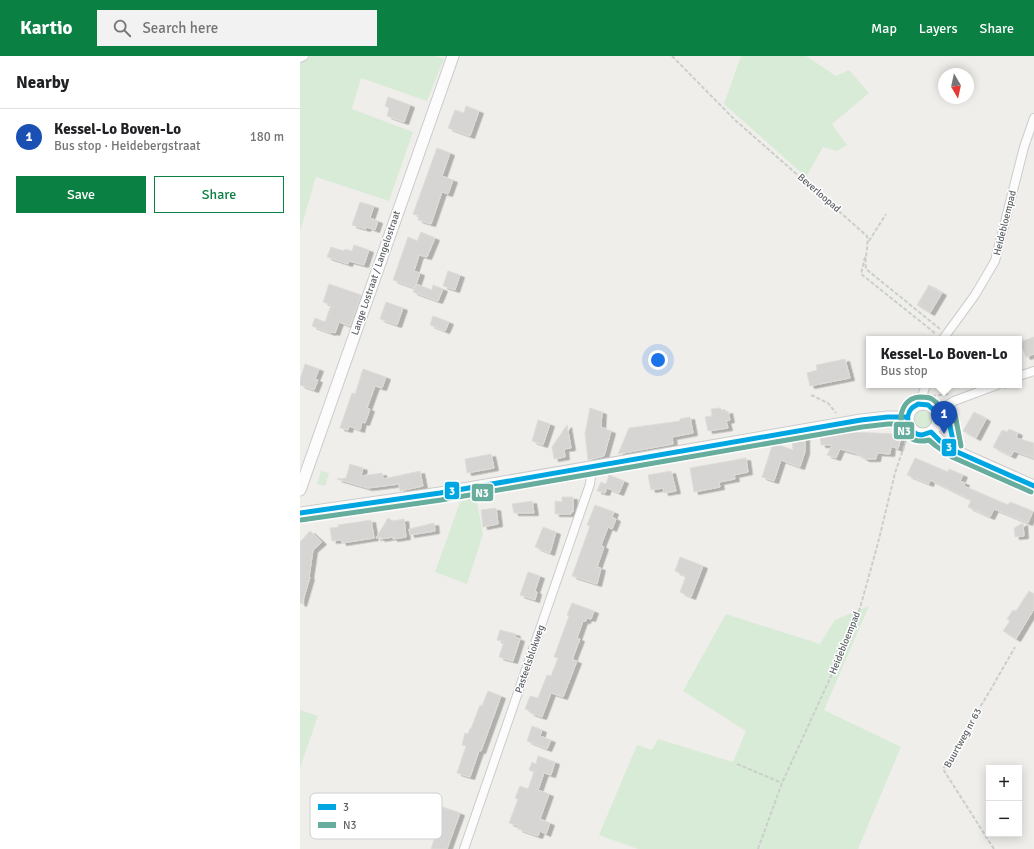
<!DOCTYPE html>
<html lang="en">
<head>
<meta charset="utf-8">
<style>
  body { margin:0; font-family:Signika,sans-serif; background:#f2f2f2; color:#202124 }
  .controls { position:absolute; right:12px; bottom:12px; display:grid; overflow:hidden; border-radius:0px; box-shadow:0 2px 10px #0003 }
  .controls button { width:36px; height:36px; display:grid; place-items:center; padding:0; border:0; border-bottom:1px solid #e0e0e0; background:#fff; color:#202124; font:20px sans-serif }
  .compass { position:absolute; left:638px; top:12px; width:36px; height:36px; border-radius:50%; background:#fff; box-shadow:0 2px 10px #0003; rotate:171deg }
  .you { position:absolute; left:358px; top:304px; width:14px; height:14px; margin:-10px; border:3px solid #fff; border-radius:50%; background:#1a73e8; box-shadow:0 0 0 6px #1a73e833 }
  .badge { display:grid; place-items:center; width:26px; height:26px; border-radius:50%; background:#0b8043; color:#fff; font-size:13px; font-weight:700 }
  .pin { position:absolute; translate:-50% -33px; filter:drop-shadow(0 1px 2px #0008) }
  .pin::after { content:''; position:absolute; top:21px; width:14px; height:12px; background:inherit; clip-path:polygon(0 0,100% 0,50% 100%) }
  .popup { position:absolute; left:566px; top:280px; width:156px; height:52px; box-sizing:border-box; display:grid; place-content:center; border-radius:0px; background:#fff; filter:drop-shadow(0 1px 3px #0005); font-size:13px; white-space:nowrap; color:#757577 }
  .popup b { font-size:15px; color:#202124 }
  .popup::after { content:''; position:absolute; left:50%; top:100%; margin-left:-8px; border:8px solid transparent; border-top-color:#fff }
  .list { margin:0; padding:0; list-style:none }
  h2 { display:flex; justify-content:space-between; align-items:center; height:52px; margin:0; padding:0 16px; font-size:17px }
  h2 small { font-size:13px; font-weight:400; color:#757577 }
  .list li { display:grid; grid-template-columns:26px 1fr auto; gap:12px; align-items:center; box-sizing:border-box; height:56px; padding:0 16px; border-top:1px solid #e0e0e0 }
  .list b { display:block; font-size:15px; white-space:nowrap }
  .list p { margin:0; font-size:13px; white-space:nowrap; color:#757577 }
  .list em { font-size:13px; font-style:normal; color:#757577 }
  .actions { display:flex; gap:8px; padding:12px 16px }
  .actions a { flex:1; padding:9px 0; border:1px solid #0b8043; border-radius:0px; text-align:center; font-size:14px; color:#0b8043 }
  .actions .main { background:#0b8043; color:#fff }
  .icon { flex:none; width:22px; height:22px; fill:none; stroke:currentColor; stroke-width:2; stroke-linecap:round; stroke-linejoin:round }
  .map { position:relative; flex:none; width:734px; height:793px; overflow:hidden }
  header { display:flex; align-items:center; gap:24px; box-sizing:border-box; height:56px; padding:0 20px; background:#0b8043; color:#fff }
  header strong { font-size:19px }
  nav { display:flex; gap:22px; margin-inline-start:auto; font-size:14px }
  .search { width:280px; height:36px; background:#f2f2f2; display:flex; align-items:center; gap:10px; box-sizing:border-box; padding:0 14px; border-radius:0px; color:#757577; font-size:15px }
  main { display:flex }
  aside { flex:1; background:#fff }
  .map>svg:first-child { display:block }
  .green { fill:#d8ebd6 }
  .building { fill:#d6d5d3; stroke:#deddd9; filter:url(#shadow) }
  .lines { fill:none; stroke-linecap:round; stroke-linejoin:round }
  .service-casing { stroke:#cbcccc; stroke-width:6 }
  .minor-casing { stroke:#cbcccc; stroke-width:10 }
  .tertiary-casing { stroke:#cbcccc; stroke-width:13 }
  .path { stroke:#cacfcc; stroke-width:2; stroke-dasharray:4 2; stroke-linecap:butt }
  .service { stroke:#fdfcfc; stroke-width:4 }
  .minor { stroke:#fdfcfc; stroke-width:8 }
  .tertiary { stroke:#fdfcfc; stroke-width:11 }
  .bus-1-casing { stroke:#fff; stroke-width:8 }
  .bus-2-casing { stroke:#fff; stroke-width:8 }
  .bus-1 { stroke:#00a6e2; stroke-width:5 }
  .bus-2 { stroke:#67ad9e; stroke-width:5 }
  .labels { text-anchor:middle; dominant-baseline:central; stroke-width:3; stroke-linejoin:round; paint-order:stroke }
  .street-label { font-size:10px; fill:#5f6368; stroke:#fff }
  .key { fill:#fff; stroke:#cfd0d2; stroke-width:1 }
  .key-label { font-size:11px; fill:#5f6368 }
  .line-badge { stroke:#fff; stroke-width:1.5 }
  .badge-label { font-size:11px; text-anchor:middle; font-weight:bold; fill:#fff }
</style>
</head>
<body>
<header>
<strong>Kartio</strong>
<div class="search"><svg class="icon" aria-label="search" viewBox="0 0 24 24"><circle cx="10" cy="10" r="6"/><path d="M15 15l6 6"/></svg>Search here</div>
<nav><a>Map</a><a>Layers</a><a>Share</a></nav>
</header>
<main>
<aside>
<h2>Nearby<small></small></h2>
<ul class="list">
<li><span class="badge" style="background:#1a4fb4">1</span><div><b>Kessel-Lo Boven-Lo</b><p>Bus stop · Heidebergstraat</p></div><em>180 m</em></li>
</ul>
<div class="actions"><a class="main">Save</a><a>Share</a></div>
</aside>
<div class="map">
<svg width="734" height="793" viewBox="0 0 734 793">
  <defs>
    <filter id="shadow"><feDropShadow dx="4.5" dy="2.5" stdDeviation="0" flood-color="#0004"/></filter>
  </defs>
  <rect width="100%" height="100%" fill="#efeeea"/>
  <path class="green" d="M 11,0 L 135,0 L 144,3 L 127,45 L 61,22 L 52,53 L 113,76 L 89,145 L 16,121 L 0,175 L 0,5 Z
    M 441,0 L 506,0 L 536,20 L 549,14 L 569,37 L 532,68 L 547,89 L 537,95 L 523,91 L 506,121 L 424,48 Z
    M612 364a11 11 0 1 1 22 0a11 11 0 1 1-22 0Z
    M 21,415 L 29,417 L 25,430 L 17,428 Z
    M 176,441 L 183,478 L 167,528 L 135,516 L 160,446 Z
    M 569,550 L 524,654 L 601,691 L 558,793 L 338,793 L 299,779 L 337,689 L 352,694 L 358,683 L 433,706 L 446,675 L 383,635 L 426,558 L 520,588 L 535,564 Z
    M 0,654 L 18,660 L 0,712 Z"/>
  <path class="building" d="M 88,41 L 110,49 L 104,66 L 87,60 L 89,52 L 85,50 Z
    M 166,50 L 179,55 L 170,80 L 148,72 L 155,54 L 164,57 Z
    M 137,92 L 150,97 L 142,120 L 153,124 L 148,138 L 142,136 L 131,168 L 118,164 L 119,160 L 113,158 Z
    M 60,146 L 74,150 L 70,162 L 78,165 L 75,174 L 67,171 L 66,173 L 52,169 Z
    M 121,176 L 135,182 L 127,201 L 119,199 L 114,215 L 120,217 L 115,232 L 93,224 L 108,181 L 117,185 Z
    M 54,189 L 69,194 L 64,209 L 49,205 L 48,208 L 27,201 L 31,191 L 44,195 L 45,193 L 52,195 Z
    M 148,215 L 160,219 L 155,234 L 143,230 Z
    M 29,228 L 61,239 L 50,270 L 39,266 L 35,277 L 32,276 L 31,277 L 12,270 L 15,262 L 25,266 L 31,249 L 23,246 Z
    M 116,228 L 132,234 L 133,229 L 143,233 L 138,245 L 113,236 Z
    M 629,229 L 642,237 L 630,257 L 617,249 Z
    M 86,246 L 103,252 L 97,269 L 80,263 Z
    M 133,260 L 149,266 L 145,275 L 130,269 Z
    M 734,281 L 734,298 L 726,301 L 720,286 Z
    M 545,303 L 550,322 L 510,330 L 507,317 L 517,314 L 516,309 Z
    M 5,308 L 19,313 L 15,323 L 18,324 L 14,334 L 0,329 L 0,324 Z
    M 63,313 L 86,321 L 82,332 L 75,330 L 67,352 L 70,353 L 65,367 L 62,366 L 60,374 L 49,370 L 48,374 L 40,372 L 52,337 L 55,338 Z
    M 290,352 L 302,356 L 301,371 L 311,375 L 304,400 L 288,404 L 285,378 Z
    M 420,352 L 423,356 L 428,355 L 430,364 L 426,365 L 428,372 L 408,375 L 405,361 L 412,360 L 411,353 Z
    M 674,356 L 686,363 L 676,382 L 663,375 Z
    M 390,361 L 393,377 L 372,381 L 373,388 L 318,398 L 329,372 L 380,365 L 380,363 Z
    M 238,364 L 250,368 L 243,389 L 232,385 Z
    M 267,369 L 271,392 L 264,393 L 265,401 L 254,403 L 252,391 Z
    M 709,373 L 718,377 L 716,382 L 734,387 L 734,402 L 714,395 L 711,400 L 693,391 L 702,374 L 707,376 Z
    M 555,376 L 593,378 L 601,382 L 598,393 L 591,390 L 590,398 L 577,397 L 576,403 L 565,403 L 555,397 L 540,393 L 536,402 L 527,399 L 532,389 L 521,389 L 520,380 Z
    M 505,381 L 505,396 L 500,411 L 481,404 L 474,425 L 462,421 L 473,387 L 493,394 L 492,383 Z
    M 191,398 L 194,412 L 167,417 L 165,403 Z
    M 446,402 L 448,416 L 434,419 L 435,423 L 419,426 L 420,431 L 394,436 L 390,412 Z
    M 615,402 L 648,416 L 649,413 L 663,419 L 660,425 L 665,427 L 664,430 L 708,449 L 710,446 L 733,455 L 728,467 L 694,453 L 690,461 L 668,451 L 671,444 L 630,424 L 629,428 L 607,419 Z
    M 50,408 L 63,412 L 61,420 L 82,417 L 83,423 L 120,415 L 123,430 L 100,435 L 99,428 L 68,432 L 37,423 L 46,422 Z
    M 371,415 L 376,435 L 364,437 L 363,432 L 351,434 L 348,419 Z
    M 309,419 L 324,425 L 319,437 L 307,432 L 305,437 L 297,435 L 301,426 L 306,428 Z
    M 262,441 L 273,441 L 273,456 L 271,455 L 271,458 L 255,458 L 255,445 L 262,446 Z
    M 232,445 L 234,457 L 214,457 L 212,448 Z
    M 295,449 L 314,456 L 312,461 L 316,463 L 312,473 L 308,471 L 301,489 L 304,491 L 297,511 L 301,512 L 297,528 L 272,520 L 290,470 L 287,469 Z
    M 196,452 L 198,468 L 183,471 L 181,454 Z
    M 88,462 L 93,465 L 104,463 L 106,481 L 93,483 L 93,481 L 80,483 L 81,481 L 76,482 Z
    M 71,464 L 74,482 L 42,487 L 41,484 L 32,485 L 30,472 L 39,471 L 38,469 Z
    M 134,467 L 135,475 L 110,479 L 109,473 Z
    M 723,467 L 724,480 L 715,481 L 714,472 Z
    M 243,471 L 256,476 L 250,497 L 235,491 Z
    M 10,475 L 22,486 L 13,494 L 9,521 L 10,521 L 2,548 L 0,547 L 0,486 Z
    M 380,501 L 403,510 L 391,541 L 380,536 L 386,520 L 375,515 Z
    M 228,516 L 240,520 L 235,535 L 237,536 L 235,544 L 220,539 Z
    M 729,535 L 734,538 L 734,553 L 716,583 L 703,575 L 710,565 L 707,563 L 713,554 L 716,555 Z
    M 272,547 L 294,555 L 291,563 L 287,562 L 286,565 L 283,565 L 277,582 L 280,583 L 273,601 L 273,604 L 277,605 L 263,641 L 251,637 L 242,661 L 230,657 L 231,655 L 225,653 L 230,640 L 238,642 L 247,619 L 251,620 L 258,602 L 254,601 L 269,560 L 267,559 Z
    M 200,574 L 216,578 L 215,581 L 220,583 L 213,605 L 199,601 L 204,586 L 197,584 Z
    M 188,635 L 201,640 L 181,695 L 179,695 L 170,721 L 157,717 L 166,690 L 162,689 L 165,677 L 168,678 L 170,672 L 171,673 L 180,649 L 182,650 Z
    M 232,670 L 242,674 L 240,680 L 251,684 L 247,693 L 227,685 Z
    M 238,700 L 255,706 L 251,719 L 244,717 L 238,734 L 249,738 L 240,763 L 250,767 L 246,778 L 240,775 L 238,780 L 218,773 L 219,770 L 209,767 L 218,743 L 215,742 L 220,730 L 228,733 L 234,716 L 229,714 L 232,706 L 236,708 Z
    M 140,750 L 160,757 L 147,793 L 131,793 L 139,768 L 130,765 L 134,754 L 138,756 Z"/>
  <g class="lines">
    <g class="service-casing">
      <path id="service" d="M 637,356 L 648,360 L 655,393"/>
    </g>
    <g class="minor-casing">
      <path id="minor" d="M 0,2 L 4,0
        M 643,283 L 675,239 L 695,205 L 724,91 L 734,62
        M 719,320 L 734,315
        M 622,348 L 622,340 L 626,329
        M 636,356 L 654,345 L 697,329
        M 164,793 L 290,428 L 292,411"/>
    </g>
    <g class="tertiary-casing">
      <path id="tertiary" d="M608 363a15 15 0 1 1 30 0a15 15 0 1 1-30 0Z
        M 631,376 L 640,385 L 655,395 L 734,430
        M 0,434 L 153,0
        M 0,457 L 140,437 L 561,364 L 588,361 L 607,361"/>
    </g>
    <path class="path" d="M 372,0 L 435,64 L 567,180 C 569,192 564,202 566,213 L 640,273
      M 569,185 L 586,158
      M 565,201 L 561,218 L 636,278
      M 704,332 L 713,329
      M 511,339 L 528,347 L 536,357
      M 632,340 L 648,338
      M 437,708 L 482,727
      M 458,793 L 482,727 L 543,594 L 560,552 L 578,487 L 595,417 L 610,373
      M 694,793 L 643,713 L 691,633 L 715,591"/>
    <use href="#service" class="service"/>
    <use href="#minor" class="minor"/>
    <use href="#tertiary" class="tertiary"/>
    <g class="bus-1-casing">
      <path id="bus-1" d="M 618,348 L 628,349 L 637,357 L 648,360 L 655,395 L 640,385 L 631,376 C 628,377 625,378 622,379 C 608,379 604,360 612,352 C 614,350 616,350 618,348 Z
        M 655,395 L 734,430
        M 0,457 L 140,437 L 561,364 L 588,361 L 607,361"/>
    </g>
    <g class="bus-2-casing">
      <path id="bus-2" d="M 652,401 L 636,390 L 629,384 C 595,393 592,342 620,341 C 625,341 629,341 632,343 C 635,345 637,347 639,349 C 644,354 651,351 655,358 L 661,390
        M 652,401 L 731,436
        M 1,464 L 141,444 L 562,371 L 588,368 L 607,368"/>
    </g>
    <use href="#bus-1" class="bus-1"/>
    <use href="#bus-2" class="bus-2"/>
  </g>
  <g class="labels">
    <g class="street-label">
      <text transform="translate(519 137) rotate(41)">Beverloopad</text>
      <text transform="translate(705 167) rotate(-76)">Heidebloempad</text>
      <text transform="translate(76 217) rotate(-71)">Lange Lostraat / Langelostraat</text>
      <text transform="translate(545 587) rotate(-68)">Heidebloempad</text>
      <text transform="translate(230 603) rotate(-71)">Pasteelsblokweg</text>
      <text transform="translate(663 682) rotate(-61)">Buurtweg nr 63</text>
    </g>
  </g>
  <rect x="10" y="737" width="132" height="46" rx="6" class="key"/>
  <rect x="18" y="748" width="18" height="6" fill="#00a6e2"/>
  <rect x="18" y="766" width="18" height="6" fill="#67ad9e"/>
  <g class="key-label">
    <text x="43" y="755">3</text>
    <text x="43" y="773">N3</text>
  </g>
  <g class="line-badge">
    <rect x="593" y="365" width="22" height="19" rx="4" fill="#67ad9e"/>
    <rect x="641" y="382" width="16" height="19" rx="4" fill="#00a6e2"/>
    <rect x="144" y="425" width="16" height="19" rx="4" fill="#00a6e2"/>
    <rect x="171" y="427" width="23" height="19" rx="4" fill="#67ad9e"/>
  </g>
  <g class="badge-label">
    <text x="604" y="379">N3</text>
    <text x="649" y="395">3</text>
    <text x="152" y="439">3</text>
    <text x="182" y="441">N3</text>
  </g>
</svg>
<div class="controls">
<button>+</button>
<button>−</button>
</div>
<svg class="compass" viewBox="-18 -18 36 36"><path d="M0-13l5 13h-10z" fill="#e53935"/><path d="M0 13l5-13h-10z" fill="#757577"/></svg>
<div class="you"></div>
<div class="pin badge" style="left:644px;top:378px;background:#1a4fb4">1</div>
<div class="popup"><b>Kessel-Lo Boven-Lo</b>Bus stop</div>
</div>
</main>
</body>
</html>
